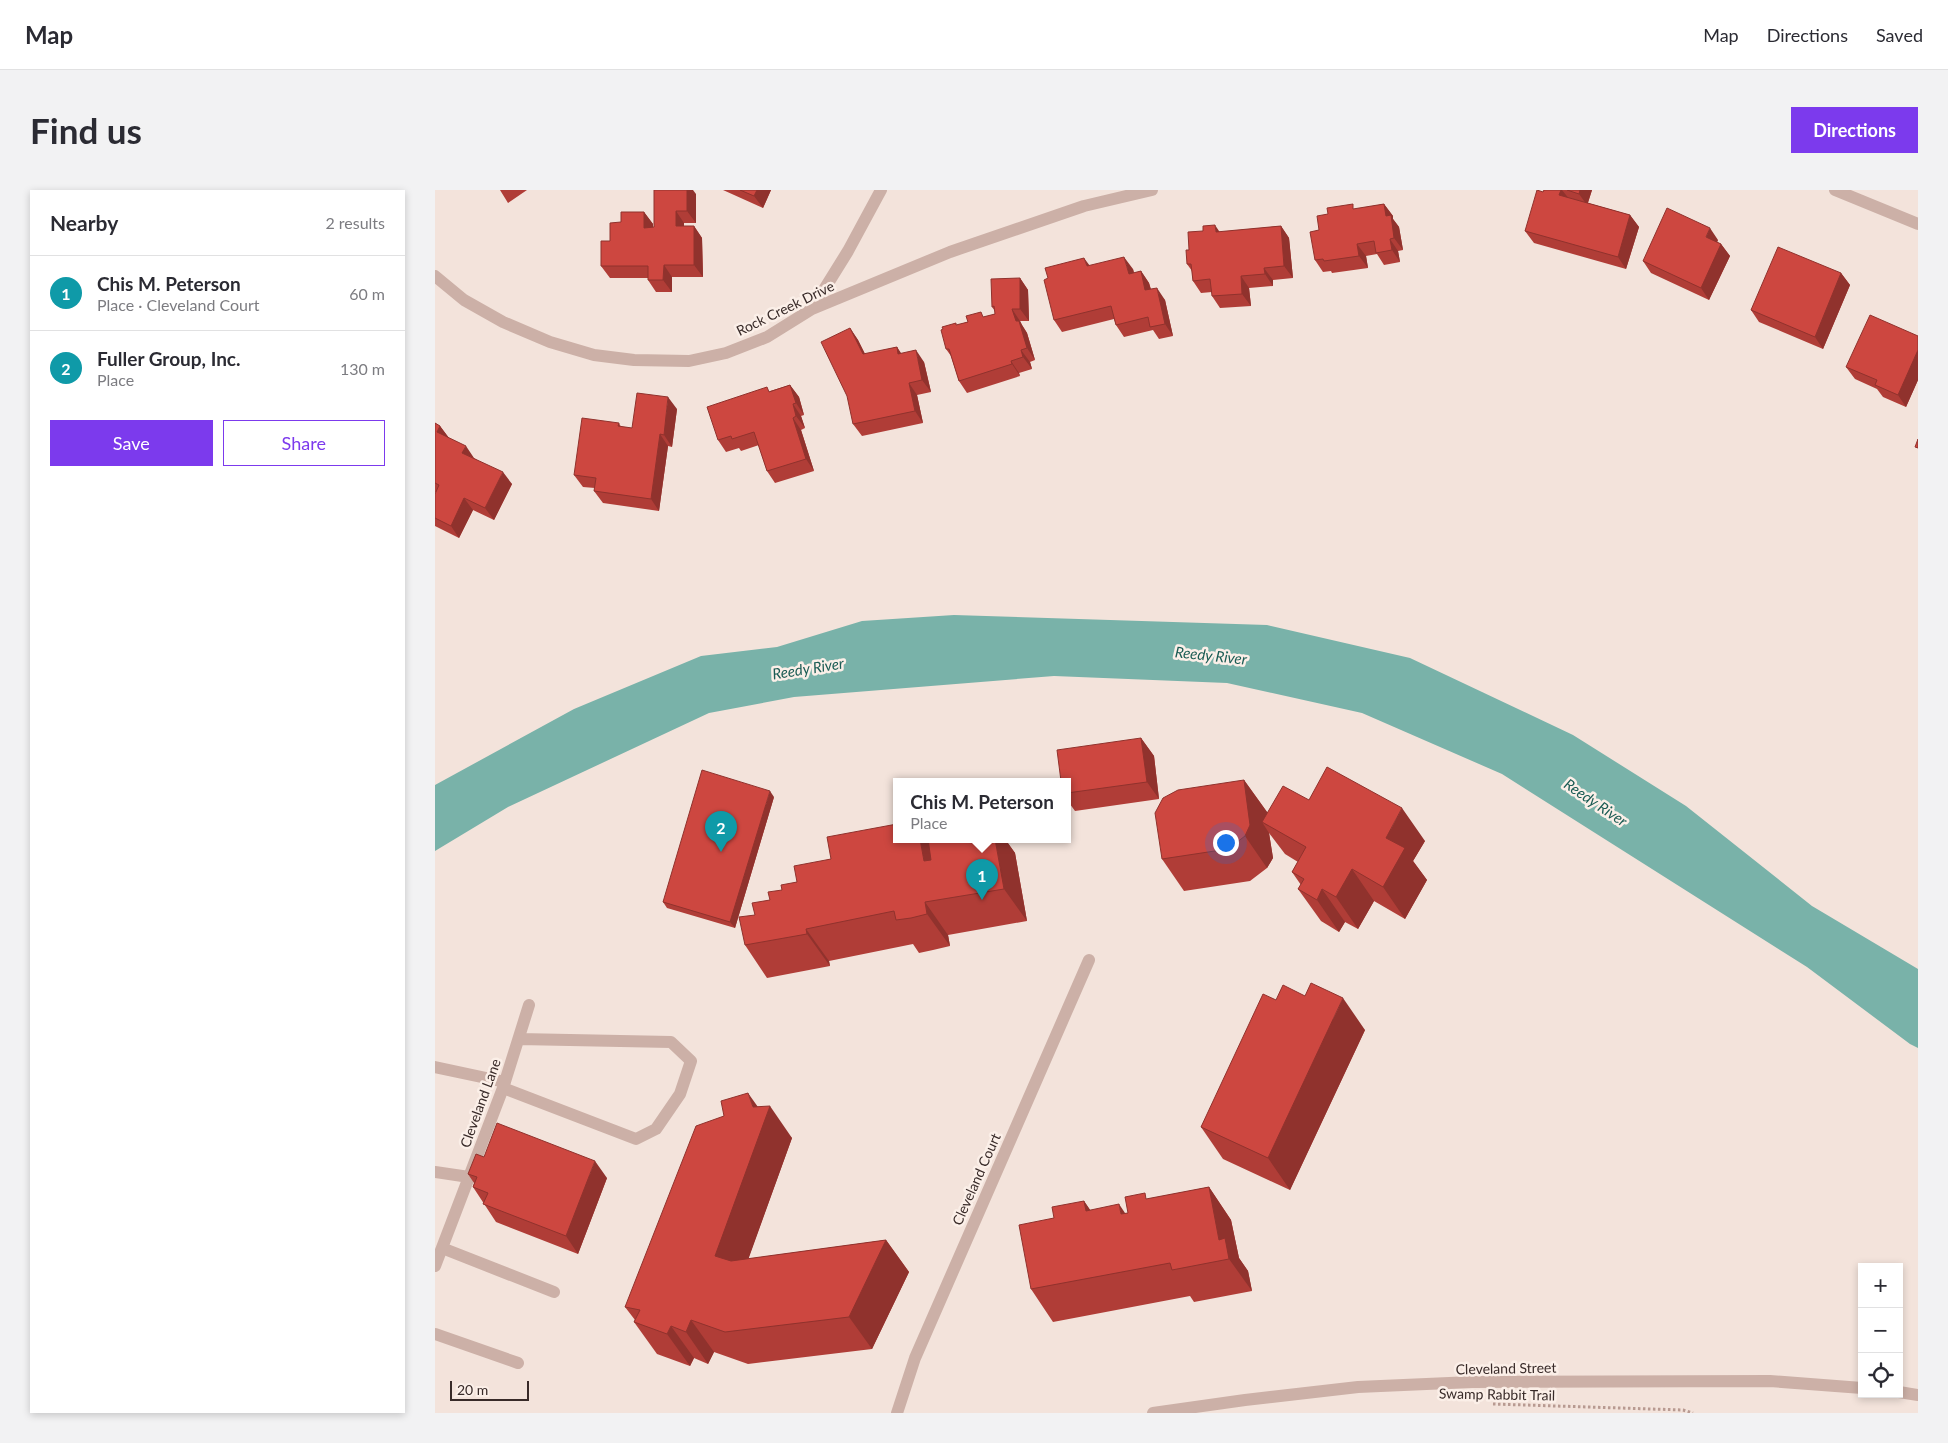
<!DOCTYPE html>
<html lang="en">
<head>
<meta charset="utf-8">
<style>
  body { margin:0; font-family:Lato,sans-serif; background:#f2f2f3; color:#2b2b33 }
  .controls { position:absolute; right:15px; bottom:15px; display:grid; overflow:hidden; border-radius:0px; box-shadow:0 2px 8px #0003 }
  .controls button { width:45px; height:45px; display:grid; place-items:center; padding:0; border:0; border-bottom:1px solid #e1e1e2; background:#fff; color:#2b2b33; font:25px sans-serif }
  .scale { position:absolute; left:15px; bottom:12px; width:79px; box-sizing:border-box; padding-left:5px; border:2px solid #382a28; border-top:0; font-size:14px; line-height:18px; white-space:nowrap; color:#382a28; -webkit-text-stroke:4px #fbefe8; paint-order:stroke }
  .you { position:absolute; left:790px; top:652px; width:18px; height:18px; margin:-12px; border:4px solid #fff; border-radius:50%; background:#1a73e8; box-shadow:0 0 0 8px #1a73e833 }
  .badge { display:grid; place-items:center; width:32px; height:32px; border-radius:50%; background:#7c3aed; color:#fff; font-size:16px; font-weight:700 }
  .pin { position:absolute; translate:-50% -41px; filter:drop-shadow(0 1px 2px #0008) }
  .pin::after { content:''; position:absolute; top:26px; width:18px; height:15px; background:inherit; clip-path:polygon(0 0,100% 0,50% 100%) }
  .popup { position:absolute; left:458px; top:588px; width:178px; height:65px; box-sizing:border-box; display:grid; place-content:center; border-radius:0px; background:#fff; filter:drop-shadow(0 1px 4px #0005); font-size:16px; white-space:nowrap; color:#7c7c81 }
  .popup b { font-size:19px; color:#2b2b33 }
  .popup::after { content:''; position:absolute; left:50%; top:100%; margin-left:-10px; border:10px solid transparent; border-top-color:#fff }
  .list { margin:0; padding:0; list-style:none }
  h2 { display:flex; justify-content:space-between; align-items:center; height:65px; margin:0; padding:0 20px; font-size:21px }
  h2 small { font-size:16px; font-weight:400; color:#7c7c81 }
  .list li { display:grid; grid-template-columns:32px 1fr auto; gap:15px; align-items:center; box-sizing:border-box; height:75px; padding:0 20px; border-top:1px solid #e1e1e2 }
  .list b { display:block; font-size:19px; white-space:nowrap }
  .list p { margin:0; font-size:16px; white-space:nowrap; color:#7c7c81 }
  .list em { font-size:16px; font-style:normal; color:#7c7c81 }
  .actions { display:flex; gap:10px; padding:15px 20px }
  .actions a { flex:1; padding:11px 0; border:1px solid #7c3aed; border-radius:0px; text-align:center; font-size:18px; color:#7c3aed }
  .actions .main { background:#7c3aed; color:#fff }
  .icon { flex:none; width:28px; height:28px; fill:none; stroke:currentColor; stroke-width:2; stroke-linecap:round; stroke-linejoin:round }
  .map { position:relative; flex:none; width:1483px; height:1223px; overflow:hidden; border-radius:0px }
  header { display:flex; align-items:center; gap:30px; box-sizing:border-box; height:70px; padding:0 25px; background:#fff; border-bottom:1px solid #e1e1e2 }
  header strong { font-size:24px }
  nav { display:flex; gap:28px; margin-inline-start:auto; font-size:18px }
  .intro { display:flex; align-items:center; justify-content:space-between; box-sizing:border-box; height:120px; padding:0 30px }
  h1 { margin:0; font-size:35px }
  .button { padding:12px 22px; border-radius:0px; background:#7c3aed; color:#fff; font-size:18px; font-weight:700 }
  main { display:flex; gap:30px; padding:0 30px }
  aside { flex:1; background:#fff; border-radius:0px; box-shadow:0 2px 8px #0003 }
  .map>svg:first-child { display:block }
  .water { fill:#79b2a9 }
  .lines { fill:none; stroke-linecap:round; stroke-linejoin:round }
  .path { stroke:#b89a91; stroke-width:3; stroke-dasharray:2.5 2.5; stroke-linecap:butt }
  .minor { stroke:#ccb0a7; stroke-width:12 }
  .wall { fill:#b03d37 }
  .shaded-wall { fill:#90322d }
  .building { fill:#cd4740; stroke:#90322d }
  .labels { text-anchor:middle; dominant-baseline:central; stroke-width:5; stroke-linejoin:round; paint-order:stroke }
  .street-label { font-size:14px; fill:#382a28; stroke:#fbefe8 }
  .water-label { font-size:15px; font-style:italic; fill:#1b5c54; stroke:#fbefe8 }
</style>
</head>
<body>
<header>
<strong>Map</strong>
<nav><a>Map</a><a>Directions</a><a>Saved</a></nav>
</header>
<div class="intro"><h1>Find us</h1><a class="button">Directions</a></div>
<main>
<aside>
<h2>Nearby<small>2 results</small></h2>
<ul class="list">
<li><span class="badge" style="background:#0f9aa8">1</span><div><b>Chis M. Peterson</b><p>Place · Cleveland Court</p></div><em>60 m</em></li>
<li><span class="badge" style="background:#0f9aa8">2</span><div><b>Fuller Group, Inc.</b><p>Place</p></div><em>130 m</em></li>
</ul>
<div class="actions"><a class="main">Save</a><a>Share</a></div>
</aside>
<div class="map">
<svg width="1483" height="1223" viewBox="0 0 1483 1223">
  <rect width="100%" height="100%" fill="#f3e3db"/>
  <path class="water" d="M 519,425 L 832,435 L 975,468 L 1138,545 L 1251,616 L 1377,716 L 1483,779 L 1483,858 L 1475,854 L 1372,777 L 1067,584 L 927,523 L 792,493 L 619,486 L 359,507 L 274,523 L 73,617 L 0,661 L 0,595 L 139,519 L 266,466 L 342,457 L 427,431 Z"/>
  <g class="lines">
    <path class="path" d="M 1058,1214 L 1248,1220 L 1258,1223"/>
    <path class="minor" d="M 1400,0 L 1483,34
      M 0,86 L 29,110 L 68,132 L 115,152 L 159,165 L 199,170 L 254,171 L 291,163 L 332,147 L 377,119 L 515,62 L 649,16 L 717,0
      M 377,119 L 413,61 L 446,0
      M 0,877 L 70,892
      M 68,898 L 201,949 L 221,939 L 245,904 L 256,871 L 236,852 L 84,849
      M 0,982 L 34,987
      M 7,1058 L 119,1102
      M 0,1076 L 68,898 L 94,815
      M 0,1144 L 83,1173
      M 1464,1202 L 1483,1205
      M 462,1223 L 480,1168 L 654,770
      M 718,1223 L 810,1210 L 923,1197 L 1037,1192 L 1335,1191 L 1427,1198"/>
  </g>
  <path class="wall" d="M 65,0 L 92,0 L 73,13 Z
    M 288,0 L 336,0 L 328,18 Z
    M 1109,0 L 1157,0 L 1153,13 L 1195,25 L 1204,37 L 1191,79 L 1099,53 L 1090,41 Z
    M 261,4 L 261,33 L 249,33 L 249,36 L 259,36 L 267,48 L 268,87 L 237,87 L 237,102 L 221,102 L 213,90 L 213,88 L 175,88 L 166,76 L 175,51 L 186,32 L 209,22 L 218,34 L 218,38 L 219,37 Z
    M 949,14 L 958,26 L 958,29 L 964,37 L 968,60 L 963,61 L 965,72 L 949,75 L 942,64 L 931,66 L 933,78 L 897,83 L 896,81 L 888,82 L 880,70 L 884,40 L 921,19 Z
    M 846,36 L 854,48 L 858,88 L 838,90 L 838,96 L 814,98 L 816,116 L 785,118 L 777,106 L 777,102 L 766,103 L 758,91 L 757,81 L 752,74 L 754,60 L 785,42 Z
    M 1283,50 L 1282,52 L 1286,54 L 1295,66 L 1274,110 L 1216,83 L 1208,71 Z
    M 655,76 L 698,79 L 699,83 L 706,81 L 714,93 L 716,99 L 730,110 L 738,146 L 724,149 L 718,140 L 689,147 L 681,135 L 679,129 L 627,142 L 619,130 Z
    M 1406,83 L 1415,95 L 1388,159 L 1324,132 L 1316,120 Z
    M 585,88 L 593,100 L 594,131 L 585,131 L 587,135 L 592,143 L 600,170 L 595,172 L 597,179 L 584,183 L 585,186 L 532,203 L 524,191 L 516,166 L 511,159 L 522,135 L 560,124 L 560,121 L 557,117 Z
    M 415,138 L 423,150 L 430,164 L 462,157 L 466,164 L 489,172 L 496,202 L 482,205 L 488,233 L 427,246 L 418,234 Z
    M 1483,146 L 1483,190 L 1471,217 L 1448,207 L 1442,199 L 1420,189 L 1411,177 Z
    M 355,195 L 364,207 L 369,225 L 366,226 L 370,238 L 366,240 L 379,281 L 340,293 L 332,281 L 324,255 L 306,261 L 304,258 L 291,262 L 283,250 L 335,201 Z
    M 242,219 L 237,257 L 233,256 L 224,321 L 168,313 L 159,301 L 160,298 L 148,297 L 139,285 L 184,233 L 186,237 L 197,238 Z
    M 0,233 L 5,236 L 14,248 L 39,268 L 77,294 L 59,330 L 38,320 L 24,348 L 0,336 L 0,304 L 1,302 L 0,302 Z
    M 706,548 L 719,566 L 724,609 L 640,621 L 632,610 L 632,591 Z
    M 809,590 L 832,622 L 832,624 L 874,610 L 990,651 L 978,671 L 992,690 L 970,729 L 939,711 L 923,739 L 910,732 L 904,742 L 886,731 L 863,699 L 866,695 L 857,682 L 863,672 L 850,664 L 834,643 L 838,668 L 832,678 L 815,691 L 749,701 L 727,669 Z
    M 339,607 L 300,738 L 232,718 L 228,712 Z
    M 485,649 L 570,649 L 580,663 L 592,731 L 513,745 L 515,756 L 498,760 L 484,763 L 478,754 L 394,771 L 395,776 L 332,788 L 310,755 L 320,725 L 335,710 L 347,700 L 362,692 L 396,669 Z
    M 841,810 L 930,840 L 855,1000 L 788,969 L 766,937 Z
    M 323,917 L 357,948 L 313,1069 L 451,1050 L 474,1082 L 437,1159 L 313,1174 L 279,1162 L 273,1174 L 259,1168 L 255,1176 L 222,1164 L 199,1132 L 200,1130 L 190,1117 Z
    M 49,967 L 172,988 L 143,1064 L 61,1032 L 38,997 L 39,993 L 33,984 Z
    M 774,997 L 796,1030 L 804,1068 L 813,1081 L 817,1101 L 759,1112 L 755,1106 L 618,1132 L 596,1099 L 619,1028 L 649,1011 L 655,1020 L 690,1024 L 693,1023 L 713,1009 Z"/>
  <path class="shaded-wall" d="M 252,0 L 258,0 L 261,4 L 261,33 L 252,21 Z
    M 322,0 L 336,0 L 328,18 L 319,6 Z
    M 1126,0 L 1127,0 L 1135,10 L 1124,5 Z
    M 1145,0 L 1157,0 L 1152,15 L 1144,4 Z
    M 949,14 L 958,26 L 958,29 L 964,37 L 968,60 L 959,48 L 951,26 Z
    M 241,21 L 249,33 L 249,48 L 241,36 Z
    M 209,22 L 218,34 L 218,50 L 209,38 Z
    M 1195,25 L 1204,37 L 1191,79 L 1183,67 Z
    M 780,35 L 788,47 L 781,42 Z
    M 259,36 L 267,48 L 268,87 L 259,75 Z
    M 846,36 L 854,48 L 858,88 L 849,76 Z
    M 1275,38 L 1283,50 L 1279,59 L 1271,47 Z
    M 955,49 L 963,61 L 965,72 L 957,60 Z
    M 922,54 L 931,66 L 933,78 L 924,66 Z
    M 1286,54 L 1295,66 L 1274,110 L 1266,98 Z
    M 689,67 L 698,79 L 702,96 L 694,84 Z
    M 649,68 L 658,80 L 652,76 Z
    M 229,75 L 237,87 L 237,102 L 228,90 Z
    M 829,78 L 838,90 L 838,96 L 830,84 Z
    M 706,81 L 714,93 L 719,112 L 710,100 Z
    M 1406,83 L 1415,95 L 1388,159 L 1380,147 Z
    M 806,86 L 814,98 L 816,116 L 807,104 Z
    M 585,88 L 593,100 L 594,131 L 585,119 Z
    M 722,98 L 730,110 L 738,146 L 730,134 Z
    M 577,119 L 585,131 L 587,135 L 592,143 L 600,170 L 592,158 L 581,131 Z
    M 415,138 L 423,150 L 436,176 L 428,164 Z
    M 462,157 L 470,169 L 463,164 Z
    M 481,160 L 489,172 L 496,202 L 487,190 Z
    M 586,160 L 595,172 L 597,179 L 588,167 Z
    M 1483,160 L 1483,190 L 1471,217 L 1463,205 Z
    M 576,171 L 584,183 L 585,186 L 577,174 Z
    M 474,193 L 482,205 L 488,233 L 480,221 Z
    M 355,195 L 364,207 L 369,225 L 361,213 Z
    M 233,207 L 242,219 L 237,257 L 229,245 Z
    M 358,214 L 366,226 L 370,238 L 361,226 Z
    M 358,228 L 366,240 L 379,281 L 371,269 Z
    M 5,236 L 14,248 L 10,254 L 2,242 Z
    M 225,244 L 233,256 L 224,321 L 216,309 Z
    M 31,256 L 39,268 L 27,263 Z
    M 68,282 L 77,294 L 59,330 L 50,318 Z
    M 29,308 L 38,320 L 24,348 L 16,336 Z
    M 706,548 L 719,566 L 724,609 L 712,592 Z
    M 809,590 L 832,622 L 833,636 L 827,632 L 834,643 L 838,668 L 832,678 L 810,646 Z
    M 335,601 L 339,607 L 300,738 L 295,732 Z
    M 967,618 L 990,651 L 978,671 L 992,690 L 970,729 L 948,697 L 951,648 Z
    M 485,649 L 495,649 L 512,703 L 489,671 Z
    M 560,649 L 570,649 L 580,663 L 592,731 L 569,699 Z
    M 917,679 L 939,711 L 923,739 L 901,707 Z
    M 887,699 L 910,732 L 904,742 L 882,710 Z
    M 490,712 L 513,745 L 515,756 L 492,724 Z
    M 371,739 L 394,771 L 395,776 L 372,744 Z
    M 908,808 L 930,840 L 855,1000 L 833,968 Z
    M 313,903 L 330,927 L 335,916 L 357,948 L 303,1098 L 280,1066 L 318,917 Z
    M 160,971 L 172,988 L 143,1064 L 131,1046 Z
    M 774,997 L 796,1030 L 804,1068 L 813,1081 L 817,1101 L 794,1069 L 784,1050 Z
    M 649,1011 L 671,1043 L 651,1021 Z
    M 684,1014 L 706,1047 L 686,1024 Z
    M 451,1050 L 474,1082 L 437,1159 L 414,1127 Z
    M 256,1130 L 279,1162 L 273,1174 L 251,1142 Z
    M 236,1136 L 259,1168 L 255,1176 L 232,1144 Z"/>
  <path class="building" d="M 219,0 L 252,0 L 252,21 L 241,21 L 241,36 L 259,36 L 259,75 L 229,75 L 228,90 L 213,90 L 213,76 L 166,76 L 166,51 L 175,51 L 175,33 L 186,32 L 186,22 L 209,22 L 209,38 L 219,37 Z
    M 305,0 L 322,0 L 319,6 Z
    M 1102,0 L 1108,2 L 1109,0 L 1126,0 L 1124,5 L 1195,25 L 1183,67 L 1090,41 Z
    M 1132,0 L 1145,0 L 1144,4 Z
    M 918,14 L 918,19 L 949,14 L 951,26 L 956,25 L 959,48 L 955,49 L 957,60 L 941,63 L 939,51 L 922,54 L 924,66 L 889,71 L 888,69 L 880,70 L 875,42 L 884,40 L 882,26 L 893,24 L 892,18 Z
    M 1232,18 L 1275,38 L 1271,47 L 1286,54 L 1266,98 L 1208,71 Z
    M 780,35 L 781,42 L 846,36 L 849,76 L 829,78 L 830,84 L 806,86 L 807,104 L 777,106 L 775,89 L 758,91 L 756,74 L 752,74 L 751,60 L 754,60 L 753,42 L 768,41 L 768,36 Z
    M 1343,57 L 1406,83 L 1380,147 L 1316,120 Z
    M 689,67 L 694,84 L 706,81 L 710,100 L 722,98 L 730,134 L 715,137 L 713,127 L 681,135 L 676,116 L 619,130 L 609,90 L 613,88 L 610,78 L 649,68 L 652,76 Z
    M 585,88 L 585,119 L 577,119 L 581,131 L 584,131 L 592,158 L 586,160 L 588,167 L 576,171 L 577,174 L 524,191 L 514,159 L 511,159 L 506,140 L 508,139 L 507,137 L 521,133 L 521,135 L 533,132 L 531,126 L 546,122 L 548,127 L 560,124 L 559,116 L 557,117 L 556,89 Z
    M 1435,125 L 1483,146 L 1483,160 L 1463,205 L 1440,195 L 1442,190 L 1411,177 Z
    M 415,138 L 428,164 L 462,157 L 463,164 L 481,160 L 487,190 L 474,193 L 480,221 L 418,234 L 412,206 L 386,152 Z
    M 355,195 L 361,213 L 358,214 L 361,226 L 358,228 L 371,269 L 332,281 L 319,242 L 297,249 L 296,246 L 283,250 L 272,217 L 332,197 L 334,202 Z
    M 202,203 L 233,207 L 229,245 L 225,244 L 216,309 L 159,301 L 161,288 L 139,285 L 147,228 L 184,233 L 183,236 L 197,238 Z
    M 0,233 L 5,236 L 2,242 L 31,256 L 27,263 L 68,282 L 50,318 L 29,308 L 16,336 L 0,328 L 0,304 L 4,295 L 0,293 Z
    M 1483,249 L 1483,258 L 1480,257 Z
    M 706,548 L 712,592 L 632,603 L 632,591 L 626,591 L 622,560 Z
    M 892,577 L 967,618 L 951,648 L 970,658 L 948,697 L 917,679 L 901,707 L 887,699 L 882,710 L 863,699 L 869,689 L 857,682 L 871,657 L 827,632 L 848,596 L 874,610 Z
    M 267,580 L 335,601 L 295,732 L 228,712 Z
    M 809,590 L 815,635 L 810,646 L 793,659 L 727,669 L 720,623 L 728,608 L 743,600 Z
    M 462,634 L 462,649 L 485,649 L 489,671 L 496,670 L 493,649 L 560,649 L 569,699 L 490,712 L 492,724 L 476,728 L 461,730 L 459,721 L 371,739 L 372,744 L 310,755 L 304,727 L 320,725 L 317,713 L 335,710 L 333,702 L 347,700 L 346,695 L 362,692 L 359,676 L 396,669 L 392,647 Z
    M 876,793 L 908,808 L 833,968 L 766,937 L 828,804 L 841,810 L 848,795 L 870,806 Z
    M 313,903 L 318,917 L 335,916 L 280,1066 L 296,1071 L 451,1050 L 414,1127 L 290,1142 L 256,1130 L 251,1142 L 236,1136 L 232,1144 L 199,1132 L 205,1120 L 190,1117 L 261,936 L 289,926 L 286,911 Z
    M 62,933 L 160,971 L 131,1046 L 48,1014 L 53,1003 L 38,997 L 42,987 L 33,984 L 41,964 L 49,967 Z
    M 774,997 L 784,1050 L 790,1048 L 794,1069 L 737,1080 L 735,1073 L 596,1099 L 584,1035 L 619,1028 L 617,1017 L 649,1011 L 651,1021 L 684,1014 L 686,1024 L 693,1023 L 690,1007 L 710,1003 L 711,1009 Z"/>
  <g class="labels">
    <g class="street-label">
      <text transform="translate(350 118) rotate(-26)">Rock Creek Drive</text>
      <text transform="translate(45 913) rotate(-70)">Cleveland Lane</text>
      <text transform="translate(541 989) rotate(-66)">Cleveland Court</text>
      <text transform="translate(1071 1178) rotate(-1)">Cleveland Street</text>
      <text transform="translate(1062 1204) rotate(1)">Swamp Rabbit Trail</text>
    </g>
    <g class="water-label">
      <text transform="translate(776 465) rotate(6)">Reedy River</text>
      <text transform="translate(373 478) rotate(-9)">Reedy River</text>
      <text transform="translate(1161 612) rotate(34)">Reedy River</text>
    </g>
  </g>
</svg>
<div class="controls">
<button>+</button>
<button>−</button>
<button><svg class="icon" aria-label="locate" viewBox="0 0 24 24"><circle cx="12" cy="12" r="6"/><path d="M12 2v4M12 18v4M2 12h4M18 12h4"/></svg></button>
</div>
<div class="scale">20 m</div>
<div class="you"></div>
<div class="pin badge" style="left:547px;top:710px;background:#0f9aa8">1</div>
<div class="popup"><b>Chis M. Peterson</b>Place</div>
<div class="pin badge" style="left:286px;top:662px;background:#0f9aa8">2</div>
</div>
</main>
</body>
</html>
